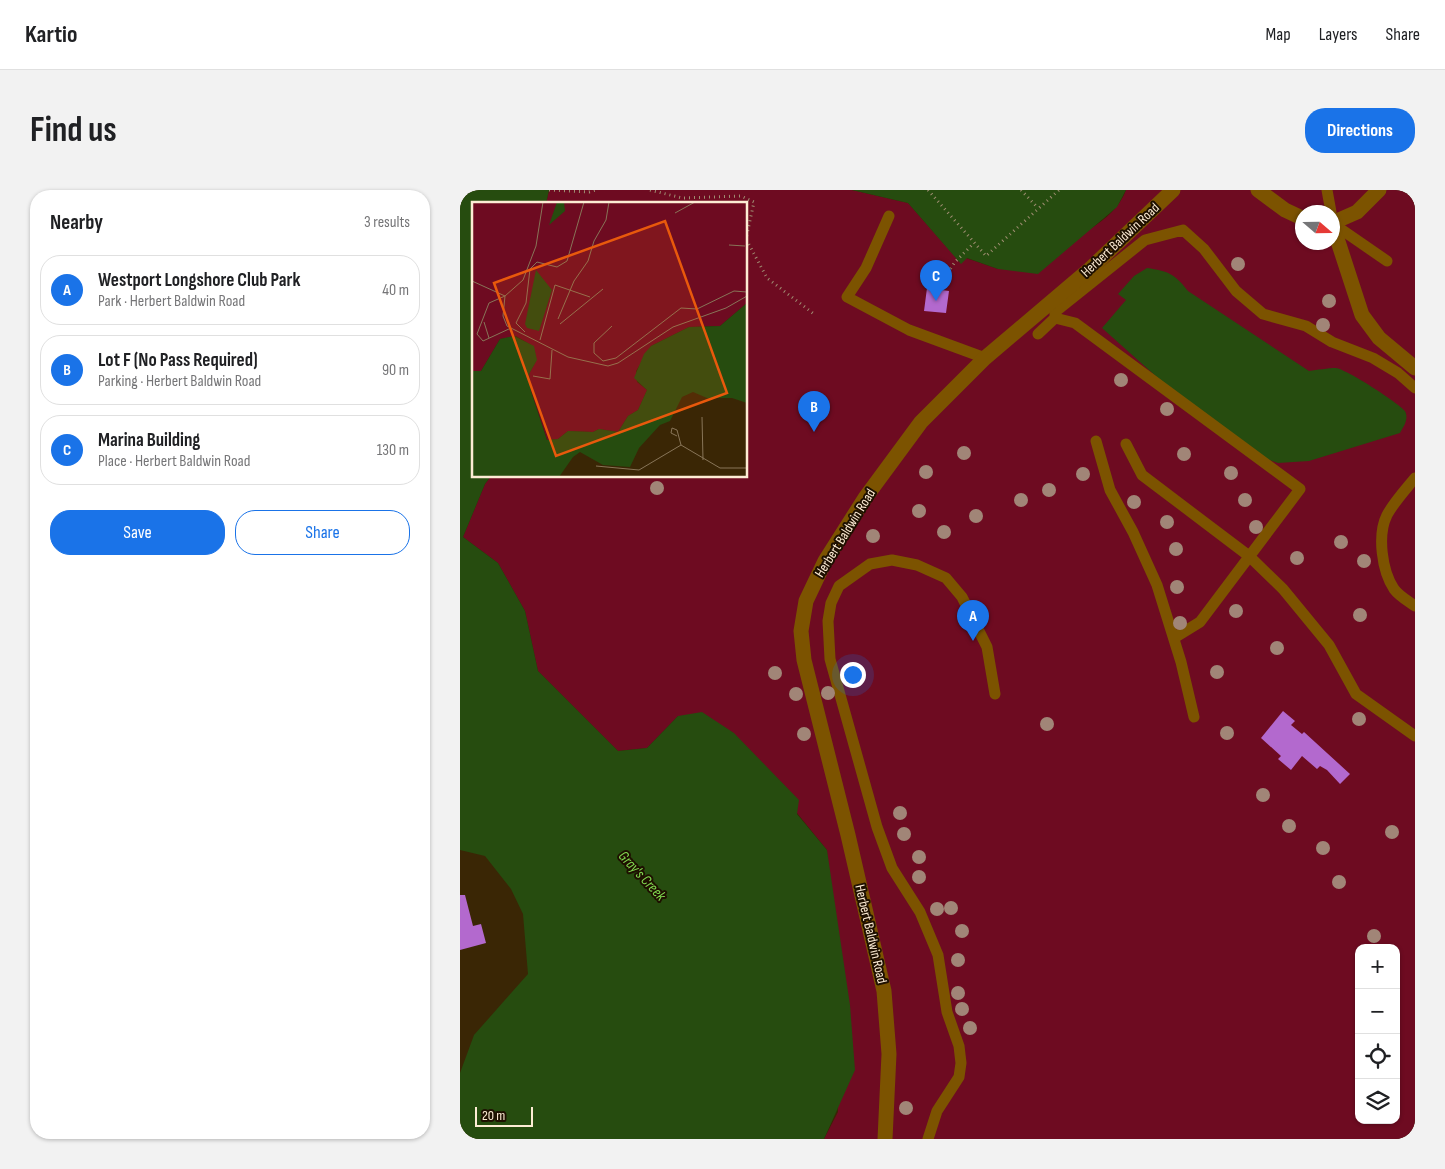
<!DOCTYPE html>
<html lang="en">
<head>
<meta charset="utf-8">
<style>
  body { margin:0; font-family:"Sofia Sans Condensed",sans-serif; background:#f2f2f2; color:#202124 }
  .controls { position:absolute; right:15px; bottom:15px; display:grid; overflow:hidden; border-radius:10px; box-shadow:0 1px 4px #0004 }
  .controls button { width:45px; height:45px; display:grid; place-items:center; padding:0; border:0; border-bottom:1px solid #e0e0e0; background:#fff; color:#202124; font:25px sans-serif }
  .compass { position:absolute; left:835px; top:15px; width:45px; height:45px; border-radius:50%; background:#fff; box-shadow:0 1px 4px #0004; rotate:110deg }
  .scale { position:absolute; left:15px; bottom:12px; width:58px; box-sizing:border-box; padding-left:5px; border:2px solid #fdecd4; border-top:0; font-size:14px; line-height:18px; white-space:nowrap; color:#fdecd4; -webkit-text-stroke:4px #1e1000; paint-order:stroke }
  .you { position:absolute; left:392px; top:484px; width:18px; height:18px; margin:-12px; border:4px solid #fff; border-radius:50%; background:#1a73e8; box-shadow:0 0 0 8px #1a73e833 }
  .badge { display:grid; place-items:center; width:32px; height:32px; border-radius:50%; background:#1a73e8; color:#fff; font-size:16px; font-weight:700 }
  .pin { position:absolute; translate:-50% -41px; filter:drop-shadow(0 1px 2px #0008) }
  .pin::after { content:''; position:absolute; top:26px; width:18px; height:15px; background:inherit; clip-path:polygon(0 0,100% 0,50% 100%) }
  .list { margin:0; padding:0; list-style:none }
  h2 { display:flex; justify-content:space-between; align-items:center; height:65px; margin:0; padding:0 20px; font-size:21px }
  h2 small { font-size:16px; font-weight:400; color:#757577 }
  .list li { display:grid; grid-template-columns:32px 1fr auto; gap:15px; align-items:center; box-sizing:border-box; height:70px; margin:0 10px 10px; padding:0 10px; border:1px solid #e0e0e0; border-radius:20px }
  .list b { display:block; font-size:19px; white-space:nowrap }
  .list p { margin:0; font-size:16px; white-space:nowrap; color:#757577 }
  .list em { font-size:16px; font-style:normal; color:#757577 }
  .actions { display:flex; gap:10px; padding:15px 20px }
  .actions a { flex:1; padding:11px 0; border:1px solid #1a73e8; border-radius:20px; text-align:center; font-size:18px; color:#1a73e8 }
  .actions .main { background:#1a73e8; color:#fff }
  .icon { flex:none; width:28px; height:28px; fill:none; stroke:currentColor; stroke-width:2; stroke-linecap:round; stroke-linejoin:round }
  .map { position:relative; flex:none; width:955px; height:949px; overflow:hidden; border-radius:20px }
  header { display:flex; align-items:center; gap:30px; box-sizing:border-box; height:70px; padding:0 25px; background:#fff; border-bottom:1px solid #e0e0e0 }
  header strong { font-size:24px }
  nav { display:flex; gap:28px; margin-inline-start:auto; font-size:18px }
  .intro { display:flex; align-items:center; justify-content:space-between; box-sizing:border-box; height:120px; padding:0 30px }
  h1 { margin:0; font-size:35px }
  .button { padding:12px 22px; border-radius:20px; background:#1a73e8; color:#fff; font-size:18px; font-weight:700 }
  main { display:flex; gap:30px; padding:0 30px }
  aside { flex:1; background:#fff; border-radius:20px; box-shadow:0 1px 4px #0004 }
  .map>svg:first-child { display:block }
  .green { fill:#6e0b21; fill-rule:evenodd }
  .water { fill:#264c0f }
  .building { fill:#b369ce }
  .lines { fill:none; stroke-linecap:round; stroke-linejoin:round }
  .path { stroke:#a08e72; stroke-width:3; stroke-dasharray:1 4; stroke-linecap:butt }
  .lane { stroke:#7c5300; stroke-width:11 }
  .street { stroke:#7c5300; stroke-width:15 }
  .tree { fill:#a18577 }
  .labels { text-anchor:middle; dominant-baseline:central; stroke-width:4; stroke-linejoin:round; paint-order:stroke }
  .street-label { font-size:14px; fill:#fdecd4; stroke:#1e1000 }
  .water-label { font-size:15px; font-style:italic; fill:#80d94f; stroke:#1e1000 }
  .inset-road { fill:none; stroke:#887558; stroke-width:1 }
  .view { fill:#e8590c; fill-opacity:0.15; stroke:#e8590c; stroke-width:2.5 }
  .inset-edge { fill:none; stroke:#fdecd4; stroke-width:2.5 }
</style>
</head>
<body>
<header>
<strong>Kartio</strong>
<nav><a>Map</a><a>Layers</a><a>Share</a></nav>
</header>
<div class="intro"><h1>Find us</h1><a class="button">Directions</a></div>
<main>
<aside>
<h2>Nearby<small>3 results</small></h2>
<ul class="list">
<li><span class="badge">A</span><div><b>Westport Longshore Club Park</b><p>Park · Herbert Baldwin Road</p></div><em>40 m</em></li>
<li><span class="badge">B</span><div><b>Lot F (No Pass Required)</b><p>Parking · Herbert Baldwin Road</p></div><em>90 m</em></li>
<li><span class="badge">C</span><div><b>Marina Building</b><p>Place · Herbert Baldwin Road</p></div><em>130 m</em></li>
</ul>
<div class="actions"><a class="main">Save</a><a>Share</a></div>
</aside>
<div class="map">
<svg width="955" height="949" viewBox="0 0 955 949">
  <rect width="100%" height="100%" fill="#3a2605"/>
  <path class="green" d="M 89,0 L 392,0 L 448,13 L 501,73 L 506,68 L 538,79 C 577,63 651,43 666,0 L 955,0 L 955,949 L 364,949 L 378,922 L 367,660 L 337,623 L 218,526 L 187,558 L 158,561 L 78,481 L 65,421 L 38,373 L 3,347 L 25,294 L 31,286 L 286,286 L 286,14 L 86,14 ZM 842,22 L 872,22 L 872,52 L 842,52 ZM 899,758 L 936,758 L 936,930 L 899,930 Z"/>
  <path class="water" d="M 0,0 L 89,0 L 86,14 L 14,14 L 14,286 L 31,286 L 25,294 L 3,347 L 38,373 L 65,421 L 78,481 L 158,561 L 187,558 L 218,526 L 242,522 L 274,543 L 339,610 L 337,624 L 367,660 L 390,815 L 395,880 L 364,949 L 0,949 L 0,883 L 14,845 L 68,784 L 63,724 L 51,699 L 25,666 L 0,660 Z
    M 392,0 L 666,0 L 657,17 L 578,84 L 538,79 L 507,68 L 501,74 L 448,13 Z
    M 687,78 C 708,81 715,84 728,101 L 849,181 C 857,180 868,178 876,178 C 886,179 939,213 945,221 C 949,229 944,236 940,243 L 849,271 L 818,273 L 804,268 L 699,189 L 642,138 L 666,110 L 658,104 L 674,86 Z"/>
  <path class="building" d="M 467,98 L 489,101 L 486,123 L 464,121 Z
    M 823,521 L 835,531 L 831,535 L 842,544 L 844,542 L 890,584 L 880,594 L 867,580 L 860,576 L 857,579 L 842,566 L 831,580 L 818,569 L 821,566 L 801,548 Z
    M 0,705 L 5,705 L 13,736 L 21,734 L 26,753 L 0,760 Z"/>
  <g class="lines">
    <path class="path" d="M 89,0 L 129,2 L 136,0
      M 190,0 L 222,8 L 281,6 L 294,12 L 286,49 L 307,88 L 354,124
      M 468,0 L 526,66 L 599,0
      M 561,0 L 578,18
      M 485,87 L 495,72 L 514,53"/>
    <path class="lane" d="M 867,0 L 871,22
      M 429,26 L 406,78 L 387,107 L 449,140 L 525,168
      M 872,33 L 927,71
      M 595,128 L 615,133 L 840,299 L 740,432 L 714,448
      M 578,144 L 595,128 L 595,122 L 685,50 L 723,40 L 744,59 L 776,101 L 803,124 L 846,136 L 872,152 L 913,168 L 938,183 L 955,198
      M 636,251 L 650,300 L 673,342 L 697,395 L 721,472 L 734,527
      M 666,254 L 682,285 L 789,366 L 823,399 L 869,455 L 896,504 L 955,546
      M 955,288 C 946,299 934,312 927,325 C 917,345 922,381 934,399 C 939,406 948,411 955,416
      M 468,949 L 477,921 L 499,887 L 501,873 L 499,856 L 487,822 L 478,765 L 460,722 L 432,678 L 417,637 L 370,469 L 368,431 L 371,413 L 379,396 L 410,374 L 432,370 L 457,375 L 486,388 L 502,407 L 527,457 L 535,504"/>
    <path class="street" d="M 798,0 L 825,20 L 842,28
      M 872,33 L 902,125 L 919,148 L 955,178
      M 872,33 L 897,22 L 919,0
      M 425,949 L 429,864 L 424,801 L 388,645 L 344,470 L 341,441 L 346,411 L 365,371 L 405,308 L 461,232 L 525,168 L 630,79 L 713,0"/>
  </g>
  <g class="tree">
    <circle cx="778" cy="74" r="7"/>
    <circle cx="869" cy="111" r="7"/>
    <circle cx="863" cy="135" r="7"/>
    <circle cx="661" cy="190" r="7"/>
    <circle cx="707" cy="219" r="7"/>
    <circle cx="504" cy="263" r="7"/>
    <circle cx="724" cy="264" r="7"/>
    <circle cx="466" cy="282" r="7"/>
    <circle cx="771" cy="283" r="7"/>
    <circle cx="623" cy="284" r="7"/>
    <circle cx="197" cy="298" r="7"/>
    <circle cx="589" cy="300" r="7"/>
    <circle cx="561" cy="310" r="7"/>
    <circle cx="785" cy="310" r="7"/>
    <circle cx="674" cy="312" r="7"/>
    <circle cx="459" cy="321" r="7"/>
    <circle cx="516" cy="326" r="7"/>
    <circle cx="707" cy="332" r="7"/>
    <circle cx="796" cy="337" r="7"/>
    <circle cx="484" cy="342" r="7"/>
    <circle cx="413" cy="346" r="7"/>
    <circle cx="881" cy="352" r="7"/>
    <circle cx="716" cy="359" r="7"/>
    <circle cx="837" cy="368" r="7"/>
    <circle cx="904" cy="371" r="7"/>
    <circle cx="717" cy="397" r="7"/>
    <circle cx="776" cy="421" r="7"/>
    <circle cx="900" cy="425" r="7"/>
    <circle cx="720" cy="433" r="7"/>
    <circle cx="817" cy="458" r="7"/>
    <circle cx="757" cy="482" r="7"/>
    <circle cx="315" cy="483" r="7"/>
    <circle cx="368" cy="503" r="7"/>
    <circle cx="336" cy="504" r="7"/>
    <circle cx="899" cy="529" r="7"/>
    <circle cx="587" cy="534" r="7"/>
    <circle cx="767" cy="543" r="7"/>
    <circle cx="344" cy="544" r="7"/>
    <circle cx="803" cy="605" r="7"/>
    <circle cx="440" cy="623" r="7"/>
    <circle cx="829" cy="636" r="7"/>
    <circle cx="932" cy="642" r="7"/>
    <circle cx="444" cy="644" r="7"/>
    <circle cx="863" cy="658" r="7"/>
    <circle cx="459" cy="667" r="7"/>
    <circle cx="459" cy="687" r="7"/>
    <circle cx="879" cy="692" r="7"/>
    <circle cx="491" cy="718" r="7"/>
    <circle cx="477" cy="719" r="7"/>
    <circle cx="502" cy="741" r="7"/>
    <circle cx="914" cy="746" r="7"/>
    <circle cx="498" cy="770" r="7"/>
    <circle cx="498" cy="803" r="7"/>
    <circle cx="502" cy="819" r="7"/>
    <circle cx="510" cy="838" r="7"/>
    <circle cx="446" cy="918" r="7"/>
  </g>
  <g class="labels">
    <g class="street-label">
      <text transform="translate(660 50) rotate(-43)">Herbert Baldwin Road</text>
      <text transform="translate(385 343) rotate(-58)">Herbert Baldwin Road</text>
      <text transform="translate(411 744) rotate(77)">Herbert Baldwin Road</text>
    </g>
    <g class="water-label">
      <text transform="translate(182 686) rotate(47)">Gray's Creek</text>
    </g>
  </g>
  <g transform="translate(12 12)">
    <rect width="275" height="275" fill="#3a2605"/>
    <path d="M 0,0 L 275,0 L 275,101 L 248,124 L 217,125 L 179,144 L 164,169 L 165,180 L 175,188 L 166,208 L 156,214 L 146,230 L 127,227 L 121,230 L 96,229 L 86,237 L 75,238 L 59,189 L 57,172 L 64,159 L 61,144 L 44,134 L 28,137 L 9,169 L 0,169 Z" fill="#6e0b21"/>
    <path d="M 85,0 L 92,0 L 93,9 L 77,23 ZM 64,68 L 80,88 L 67,129 L 55,126 L 53,122 ZM 275,101 L 275,201 L 260,196 L 235,196 L 221,190 L 210,195 L 198,219 L 188,223 L 167,246 L 158,265 L 131,263 L 108,250 L 101,255 L 87,275 L 0,275 L 0,169 L 9,169 L 28,137 L 42,134 L 62,144 L 65,158 L 57,172 L 59,189 L 75,238 L 86,237 L 96,229 L 121,230 L 127,227 L 146,230 L 156,214 L 166,208 L 175,188 L 162,176 L 172,152 L 179,144 L 217,125 L 248,124 Z" fill="#264c0f"/>
    <path class="inset-road" d="M 203,11 L 223,0M 257,43 L 273,44M 0,79 L 33,94 L 31,114 L 35,124 L 96,155 L 136,164 L 146,161 L 201,125 L 254,106 L 275,94M 86,117 L 102,79 L 116,59 L 122,39 L 134,18 L 137,0M 12,120 L 17,136M 88,122 L 131,87M 140,124 L 122,141 L 122,151 L 131,159 L 144,156 L 209,106 L 225,107 L 262,89 L 275,90M 39,126 L 11,139 L 5,132 L 17,101 L 33,94 L 51,78 L 64,44 L 71,0M 53,130 L 44,121 L 54,101 L 58,67 L 65,60 L 85,65 L 95,59 L 112,0M 68,138 L 83,83 L 118,95M 61,174 L 78,177 L 80,148M 230,215 L 231,258M 205,234 L 199,231 L 200,226 L 205,228 L 209,243M 124,264 L 167,268 L 209,243 L 248,266 L 275,266"/>
    <path class="view" d="M 193,19 L 255,191 L 84,254 L 22,81 Z"/>
    <rect width="275" height="275" class="inset-edge"/>
  </g>
</svg>
<div class="controls">
<button>+</button>
<button>−</button>
<button><svg class="icon" aria-label="locate" viewBox="0 0 24 24"><circle cx="12" cy="12" r="6"/><path d="M12 2v4M12 18v4M2 12h4M18 12h4"/></svg></button>
<button><svg class="icon" aria-label="layers" viewBox="0 0 24 24"><path d="M12 4l9 5-9 5-9-5zM3 14l9 5 9-5"/></svg></button>
</div>
<svg class="compass" viewBox="-18 -18 36 36"><path d="M0-13l5 13h-10z" fill="#e53935"/><path d="M0 13l5-13h-10z" fill="#757577"/></svg>
<div class="scale">20 m</div>
<div class="you"></div>
<div class="pin badge" style="left:513px;top:451px">A</div>
<div class="pin badge" style="left:354px;top:242px">B</div>
<div class="pin badge" style="left:476px;top:111px">C</div>
</div>
</main>
</body>
</html>
